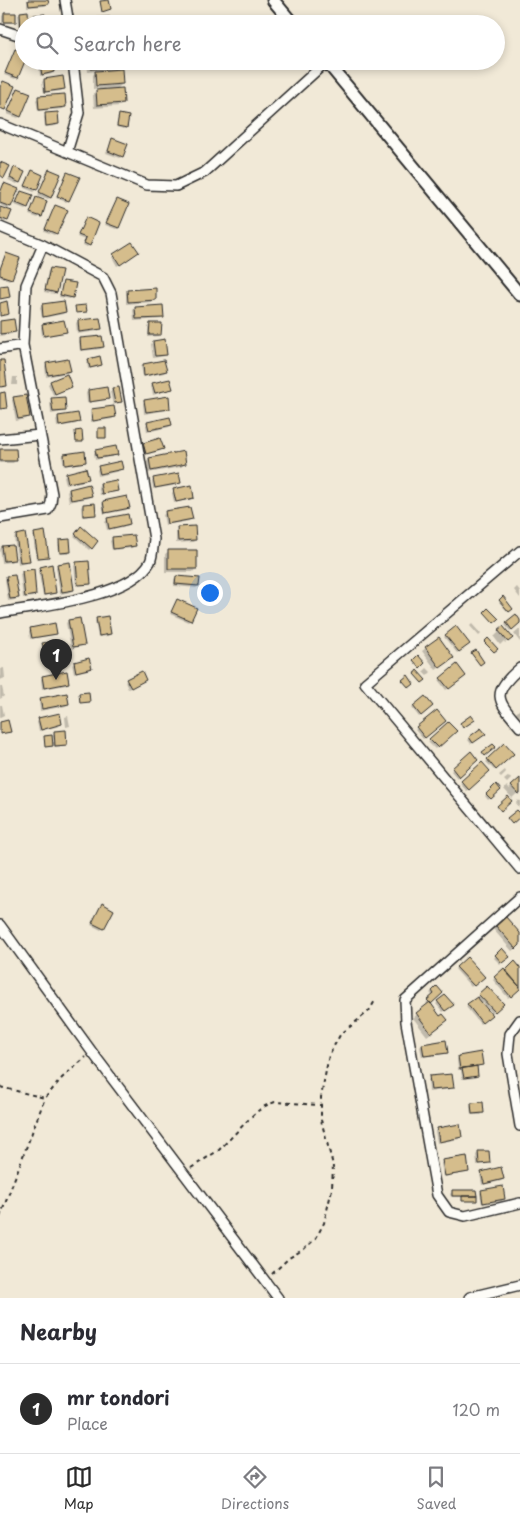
<!DOCTYPE html>
<html lang="en">
<head>
<meta charset="utf-8">
<style>
  body { margin:0; font-family:"Playpen Sans",sans-serif; background:#f2f2f3; color:#2b2b33 }
  .you { position:absolute; left:209px; top:592px; width:18px; height:18px; margin:-12px; border:4px solid #fff; border-radius:50%; background:#1a73e8; box-shadow:0 0 0 8px #1a73e833 }
  .badge { display:grid; place-items:center; width:32px; height:32px; border-radius:50%; background:#2b2b2b; color:#fff; font-size:16px; font-weight:700 }
  .pin { position:absolute; translate:-50% -41px; filter:drop-shadow(0 1px 2px #0008) }
  .pin::after { content:''; position:absolute; top:26px; width:18px; height:15px; background:inherit; clip-path:polygon(0 0,100% 0,50% 100%) }
  .list { margin:0; padding:0; list-style:none }
  h2 { display:flex; justify-content:space-between; align-items:center; height:65px; margin:0; padding:0 20px; font-size:21px }
  h2 small { font-size:16px; font-weight:400; color:#7c7c81 }
  .list li { display:grid; grid-template-columns:32px 1fr auto; gap:15px; align-items:center; box-sizing:border-box; height:90px; padding:0 20px; border-top:1px solid #e1e1e2 }
  .list b { display:block; font-size:19px; white-space:nowrap }
  .list p { margin:0; font-size:16px; white-space:nowrap; color:#7c7c81 }
  .list em { font-size:16px; font-style:normal; color:#7c7c81 }
  .icon { flex:none; width:28px; height:28px; fill:none; stroke:currentColor; stroke-width:2; stroke-linecap:round; stroke-linejoin:round }
  .map { position:relative; flex:none; width:520px; height:1298px; overflow:hidden }
  .search { position:absolute; background:#fff; box-shadow:0 2px 8px #0003; left:15px; right:15px; top:15px; height:55px; display:flex; align-items:center; gap:12px; box-sizing:border-box; padding:0 18px; border-radius:28px; color:#7c7c81; font-size:19px }
  .sheet { height:155px; background:#fff }
  nav { display:flex; justify-content:space-around; align-items:center; box-sizing:border-box; height:70px; border-top:1px solid #e1e1e2; background:#fff; font-size:14px; color:#7c7c81 }
  nav a { display:grid; justify-items:center; gap:2px }
  nav .on { color:#2b2b2b }
  .map>svg:first-child { display:block }
  .shadow { fill:#0003 }
  .building { fill:#d5bd8c; stroke:#2b2b2b }
  .lines { fill:none; stroke-linecap:round; stroke-linejoin:round }
  .minor-casing { stroke:#2b2b2b; stroke-width:12 }
  .tertiary-casing { stroke:#2b2b2b; stroke-width:15 }
  .path { stroke:#2b2b2b; stroke-width:2; stroke-dasharray:4 4; stroke-linecap:butt }
  .minor { stroke:#fdfcf7; stroke-width:9 }
  .tertiary { stroke:#fdfcf7; stroke-width:11 }
</style>
</head>
<body>
<div class="map">
<svg width="520" height="1298" viewBox="0 0 520 1298">
  <rect width="100%" height="100%" fill="#f1e9d7"/>
  <filter id="ink" filterUnits="userSpaceOnUse"><feTurbulence type="fractalNoise" baseFrequency=".02" numOctaves="2"/><feDisplacementMap in="SourceGraphic" scale="10" xChannelSelector="R" yChannelSelector="G"/><feConvolveMatrix kernelMatrix="1 2 1 2 8 2 1 2 1" color-interpolation-filters="sRGB"/></filter>
  <g filter="url(#ink)">
    <path class="shadow" d="M 27,0 L 47,0 L 47,4 L 45,6 L 27,7 Z
      M 20,13 L 24,24 L 20,34 L 18,15 Z
      M 4,14 L 15,21 L 13,23 L 2,23 L 2,16 Z
      M 14,52 L 17,77 L 15,79 L 4,75 Z
      M 87,61 L 116,61 L 117,67 L 112,71 L 122,84 L 116,90 L 123,103 L 120,106 L 94,108 L 93,94 L 99,88 L 93,89 L 93,75 L 97,71 L 88,72 Z
      M 41,65 L 53,72 L 51,74 L 40,76 L 39,67 Z
      M 44,80 L 64,89 L 61,91 L 44,93 L 42,82 Z
      M 19,89 L 20,116 L 18,118 L 7,114 Z
      M 38,98 L 65,107 L 63,109 L 38,111 L 36,100 Z
      M 46,115 L 58,124 L 56,126 L 45,127 L 44,117 Z
      M 120,115 L 126,127 L 124,129 L 116,127 L 118,117 Z
      M 113,140 L 122,156 L 120,158 L 106,153 Z
      M 49,170 L 50,197 L 48,199 L 38,195 Z
      M 13,171 L 19,182 L 17,184 L 8,180 Z
      M 32,171 L 41,175 L 34,192 L 24,188 Z
      M 67,173 L 68,200 L 66,202 L 56,198 Z
      M 4,185 L 10,207 L 8,209 L 0,205 L 0,192 Z
      M 22,192 L 27,207 L 25,209 L 15,205 Z
      M 36,199 L 40,216 L 38,218 L 29,215 Z
      M 117,200 L 118,227 L 116,229 L 105,225 Z
      M 55,206 L 56,233 L 54,235 L 44,231 Z
      M 0,208 L 7,220 L 5,222 L 0,220 Z
      M 86,219 L 89,245 L 87,247 L 83,245 L 85,240 L 77,237 Z
      M 132,244 L 136,254 L 117,266 L 112,257 Z
      M 6,254 L 11,279 L 9,281 L 0,277 L 0,268 Z
      M 50,269 L 56,292 L 54,294 L 44,292 L 48,271 Z
      M 64,282 L 72,297 L 70,299 L 59,297 L 62,284 Z
      M 128,291 L 155,300 L 153,302 L 126,304 L 126,293 Z
      M 42,305 L 65,312 L 63,314 L 42,318 L 40,307 Z
      M 135,308 L 163,317 L 161,319 L 134,321 L 133,310 Z
      M 78,321 L 100,329 L 98,331 L 77,334 L 76,323 Z
      M 0,322 L 14,332 L 12,334 L 0,336 Z
      M 43,325 L 65,331 L 63,333 L 42,337 L 41,327 Z
      M 150,325 L 160,334 L 158,336 L 148,337 L 148,327 Z
      M 81,339 L 103,347 L 101,349 L 80,351 L 79,341 Z
      M 153,342 L 166,354 L 164,356 L 153,358 L 151,344 Z
      M 89,360 L 100,365 L 98,367 L 88,369 L 87,362 Z
      M 47,364 L 69,371 L 67,373 L 46,377 L 45,366 Z
      M 143,365 L 166,371 L 164,373 L 143,377 L 141,367 Z
      M 13,377 L 17,377 L 17,385 L 12,385 Z
      M 50,382 L 68,388 L 53,395 L 48,384 Z
      M 153,384 L 171,388 L 169,390 L 153,395 L 151,386 Z
      M 106,389 L 108,398 L 106,400 L 87,403 L 86,393 L 88,391 Z
      M 112,390 L 121,401 L 119,403 L 113,405 L 110,392 Z
      M 14,398 L 28,417 L 26,419 L 16,421 L 12,400 Z
      M 52,400 L 65,410 L 63,412 L 51,414 L 50,402 Z
      M 145,401 L 169,408 L 167,410 L 144,414 L 143,403 Z
      M 92,410 L 114,417 L 112,419 L 91,422 L 90,412 Z
      M 77,414 L 78,422 L 76,424 L 57,427 L 56,420 L 58,417 Z
      M 148,423 L 171,425 L 169,427 L 147,432 L 146,425 Z
      M 144,444 L 162,449 L 160,451 L 144,455 L 142,446 Z
      M 0,450 L 16,460 L 13,463 L 0,463 Z
      M 96,451 L 116,454 L 114,456 L 95,460 L 94,453 Z
      M 65,455 L 85,461 L 83,463 L 64,466 L 62,457 Z
      M 149,459 L 185,464 L 181,467 L 148,473 L 146,462 Z
      M 99,468 L 121,469 L 119,471 L 98,476 L 97,470 Z
      M 66,474 L 87,479 L 85,481 L 66,485 L 64,476 Z
      M 154,479 L 179,483 L 177,485 L 153,489 L 152,481 Z
      M 101,484 L 117,490 L 115,492 L 100,495 L 98,486 Z
      M 69,490 L 91,496 L 88,498 L 69,502 L 67,492 Z
      M 174,491 L 193,497 L 191,499 L 174,503 L 172,493 Z
      M 104,502 L 128,508 L 126,510 L 104,514 L 102,504 Z
      M 83,505 L 95,514 L 93,516 L 82,517 L 81,507 Z
      M 165,513 L 191,519 L 189,521 L 165,525 L 163,515 Z
      M 107,520 L 129,524 L 127,526 L 107,530 L 105,522 Z
      M 81,528 L 97,541 L 89,550 L 74,536 Z
      M 178,529 L 195,540 L 193,542 L 176,543 L 176,531 Z
      M 35,534 L 47,556 L 45,558 L 36,559 L 33,536 Z
      M 16,536 L 28,560 L 26,562 L 18,564 L 14,538 Z
      M 112,539 L 134,546 L 132,548 L 112,550 L 110,541 Z
      M 60,541 L 70,552 L 68,554 L 59,554 L 58,543 Z
      M 2,547 L 13,560 L 11,562 L 2,563 L 0,549 Z
      M 169,551 L 196,568 L 193,572 L 165,572 L 165,554 Z
      M 76,564 L 90,583 L 88,585 L 76,586 L 74,566 Z
      M 58,565 L 73,590 L 71,592 L 60,594 L 56,567 Z
      M 40,568 L 55,592 L 53,594 L 43,596 L 38,570 Z
      M 23,572 L 35,595 L 33,597 L 23,598 L 20,574 Z
      M 7,577 L 17,598 L 15,600 L 8,601 L 5,579 Z
      M 176,577 L 198,586 L 196,588 L 174,586 L 174,579 Z
      M 517,587 L 520,591 L 520,598 L 514,590 Z
      M 503,598 L 511,608 L 508,612 L 499,602 Z
      M 176,602 L 190,620 L 188,622 L 170,614 Z
      M 516,616 L 520,622 L 510,631 L 505,625 Z
      M 80,619 L 84,644 L 82,646 L 71,649 L 66,623 L 68,621 Z
      M 97,619 L 110,634 L 108,636 L 98,637 L 95,621 Z
      M 472,624 L 481,634 L 479,636 L 470,626 Z
      M 503,628 L 511,638 L 505,643 L 504,641 L 500,645 L 494,637 Z
      M 31,629 L 56,633 L 54,635 L 30,639 L 29,631 Z
      M 520,629 L 520,642 L 514,634 Z
      M 446,636 L 466,646 L 457,653 L 444,637 Z
      M 438,639 L 449,661 L 436,670 L 422,651 Z
      M 74,663 L 90,668 L 88,670 L 74,673 L 72,665 Z
      M 4,668 L 5,678 L 0,680 L 0,669 Z
      M 427,668 L 431,672 L 427,676 L 423,672 Z
      M 43,677 L 68,683 L 66,685 L 42,689 L 41,679 Z
      M 462,678 L 446,690 L 439,681 L 441,679 Z
      M 127,680 L 143,682 L 128,689 L 125,682 Z
      M 0,687 L 2,687 L 4,696 L 0,699 Z
      M 424,698 L 431,706 L 419,717 L 412,708 Z
      M 41,699 L 68,704 L 66,706 L 40,711 L 39,701 Z
      M 0,705 L 2,705 L 4,715 L 0,717 Z
      M 520,709 L 520,720 L 515,714 Z
      M 437,712 L 444,721 L 423,739 L 415,730 Z
      M 68,716 L 70,726 L 66,727 L 65,717 Z
      M 39,720 L 61,724 L 59,726 L 39,731 L 37,722 Z
      M 448,724 L 455,731 L 435,749 L 428,742 Z
      M 55,732 L 66,744 L 64,746 L 54,747 L 54,744 L 51,747 L 45,747 L 44,738 L 51,742 L 54,742 L 53,734 Z
      M 482,736 L 471,744 L 468,740 L 470,738 Z
      M 504,745 L 512,754 L 494,770 L 486,762 Z
      M 470,753 L 476,759 L 457,778 L 451,771 Z
      M 482,764 L 489,771 L 467,791 L 460,784 Z
      M 505,770 L 506,772 L 501,777 L 499,775 Z
      M 509,776 L 511,779 L 507,783 L 504,780 Z
      M 520,779 L 520,791 L 512,798 L 504,789 L 507,786 L 509,789 Z
      M 496,786 L 500,790 L 488,800 L 485,796 Z
      M 518,800 L 520,801 L 520,808 L 516,803 Z
      M 100,907 L 103,928 L 101,930 L 91,925 Z
      M 505,918 L 518,933 L 520,931 L 520,944 L 512,951 L 493,929 Z
      M 502,950 L 508,957 L 500,964 L 494,958 Z
      M 467,959 L 483,977 L 471,987 L 455,969 Z
      M 520,969 L 520,988 L 508,998 L 493,980 L 504,970 L 506,972 Z
      M 437,987 L 441,992 L 429,1004 L 443,1024 L 427,1036 L 413,1018 L 428,1005 L 426,1003 L 433,996 L 430,993 Z
      M 487,987 L 502,1004 L 492,1013 L 482,1002 L 480,1003 L 490,1015 L 480,1024 L 466,1007 Z
      M 445,996 L 452,1005 L 443,1012 L 436,1004 Z
      M 422,1045 L 447,1052 L 445,1054 L 422,1057 L 420,1047 Z
      M 459,1057 L 482,1065 L 476,1067 L 477,1076 L 475,1078 L 462,1079 L 461,1070 L 458,1070 L 457,1059 Z
      M 430,1078 L 452,1087 L 450,1089 L 429,1092 L 428,1080 Z
      M 472,1104 L 483,1113 L 481,1115 L 471,1115 L 470,1106 Z
      M 437,1129 L 461,1137 L 459,1139 L 437,1143 L 435,1131 Z
      M 478,1153 L 489,1162 L 487,1164 L 477,1165 L 476,1155 Z
      M 443,1161 L 468,1171 L 466,1173 L 443,1177 L 441,1163 Z
      M 482,1173 L 503,1179 L 501,1181 L 482,1185 L 480,1175 Z
      M 482,1191 L 504,1199 L 502,1201 L 482,1204 L 480,1193 Z
      M 452,1192 L 475,1201 L 462,1201 L 462,1197 L 451,1197 L 450,1194 Z"/>
    <path class="building" d="M 28,0 L 48,0 L 49,4 L 29,6 Z
      M 109,0 L 111,9 L 102,12 L 100,1 Z
      M 28,11 L 29,24 L 24,24 L 24,33 L 21,33 L 20,12 Z
      M 4,13 L 16,13 L 16,22 L 4,22 Z
      M 45,14 L 45,21 L 35,22 L 34,15 Z
      M 110,17 L 110,24 L 83,24 L 83,18 Z
      M 15,49 L 24,52 L 25,61 L 18,78 L 5,73 Z
      M 90,61 L 118,61 L 118,67 L 91,69 Z
      M 53,62 L 54,72 L 42,75 L 40,64 Z
      M 122,69 L 123,84 L 96,86 L 95,71 Z
      M 63,76 L 65,89 L 45,92 L 44,79 Z
      M 3,81 L 15,86 L 5,110 L 0,108 L 0,87 Z
      M 18,88 L 31,93 L 21,117 L 8,111 Z
      M 123,88 L 124,103 L 97,105 L 96,90 Z
      M 65,94 L 66,107 L 39,110 L 38,96 Z
      M 58,112 L 59,124 L 46,126 L 45,113 Z
      M 119,114 L 129,116 L 127,128 L 117,126 Z
      M 112,138 L 128,144 L 123,157 L 108,151 Z
      M 0,162 L 10,166 L 4,178 L 0,175 Z
      M 14,167 L 25,172 L 20,183 L 10,178 Z
      M 49,169 L 61,174 L 51,198 L 39,192 Z
      M 32,170 L 43,175 L 37,190 L 25,186 Z
      M 67,172 L 80,177 L 69,201 L 57,196 Z
      M 4,183 L 19,189 L 11,207 L 0,203 L 0,193 Z
      M 21,191 L 33,195 L 28,208 L 16,203 Z
      M 36,197 L 47,201 L 42,217 L 30,213 Z
      M 117,199 L 129,204 L 119,228 L 106,223 Z
      M 55,205 L 68,210 L 57,234 L 45,229 Z
      M 0,207 L 12,211 L 8,221 L 0,218 Z
      M 86,217 L 99,223 L 90,246 L 84,243 L 86,238 L 78,235 Z
      M 132,242 L 139,252 L 120,265 L 113,254 Z
      M 6,253 L 20,258 L 12,279 L 0,275 L 0,269 Z
      M 50,268 L 62,270 L 57,293 L 45,290 Z
      M 63,281 L 76,283 L 73,298 L 60,295 Z
      M 8,285 L 10,297 L 0,299 L 0,286 Z
      M 156,288 L 156,300 L 128,302 L 127,290 Z
      M 7,301 L 9,314 L 0,316 L 0,303 Z
      M 64,301 L 66,312 L 43,317 L 42,304 Z
      M 86,305 L 87,312 L 76,313 L 75,306 Z
      M 163,305 L 164,318 L 136,319 L 135,307 Z
      M 100,318 L 102,329 L 79,332 L 78,320 Z
      M 14,319 L 16,332 L 0,334 L 0,321 Z
      M 64,320 L 67,332 L 44,336 L 42,324 Z
      M 150,323 L 162,323 L 161,335 L 149,335 Z
      M 102,336 L 104,347 L 81,350 L 80,338 Z
      M 165,339 L 167,355 L 155,356 L 153,341 Z
      M 100,356 L 102,365 L 90,368 L 88,359 Z
      M 68,359 L 71,371 L 48,375 L 46,363 Z
      M 0,360 L 4,360 L 7,386 L 0,387 Z
      M 164,360 L 167,371 L 144,376 L 143,364 Z
      M 67,374 L 72,387 L 55,394 L 50,381 Z
      M 170,379 L 173,389 L 155,393 L 152,383 Z
      M 107,387 L 109,399 L 89,402 L 88,390 Z
      M 119,387 L 122,402 L 115,403 L 112,388 Z
      M 5,392 L 7,408 L 0,409 L 0,393 Z
      M 26,395 L 30,417 L 18,419 L 13,397 Z
      M 169,396 L 170,409 L 146,412 L 144,400 Z
      M 65,397 L 66,411 L 53,412 L 51,398 Z
      M 114,406 L 116,417 L 93,421 L 91,409 Z
      M 78,413 L 80,422 L 59,426 L 58,416 Z
      M 170,417 L 172,425 L 149,430 L 147,422 Z
      M 98,428 L 106,428 L 106,438 L 98,438 Z
      M 82,430 L 83,442 L 76,442 L 75,431 Z
      M 160,438 L 164,449 L 146,454 L 143,443 Z
      M 116,446 L 118,455 L 97,458 L 95,450 Z
      M 0,449 L 16,449 L 17,461 L 0,461 Z
      M 85,451 L 86,462 L 65,465 L 64,454 Z
      M 184,451 L 186,464 L 151,471 L 149,458 Z
      M 121,461 L 123,469 L 100,474 L 98,466 Z
      M 86,468 L 89,479 L 68,483 L 66,473 Z
      M 179,473 L 181,483 L 155,488 L 153,478 Z
      M 116,480 L 118,491 L 102,494 L 100,483 Z
      M 89,484 L 92,496 L 71,500 L 69,489 Z
      M 192,485 L 194,498 L 176,502 L 173,489 Z
      M 127,496 L 130,508 L 105,513 L 103,501 Z
      M 95,503 L 96,515 L 83,516 L 83,504 Z
      M 190,507 L 193,519 L 167,524 L 165,511 Z
      M 128,514 L 130,524 L 109,529 L 107,518 Z
      M 81,526 L 98,541 L 92,549 L 75,534 Z
      M 195,526 L 196,540 L 178,541 L 177,527 Z
      M 45,531 L 49,557 L 38,558 L 34,533 Z
      M 25,533 L 30,561 L 20,562 L 16,535 Z
      M 134,535 L 136,546 L 113,549 L 112,537 Z
      M 70,539 L 71,552 L 60,553 L 59,540 Z
      M 13,545 L 15,560 L 4,561 L 2,546 Z
      M 168,550 L 197,550 L 197,569 L 168,569 Z
      M 89,561 L 91,584 L 78,585 L 76,562 Z
      M 70,562 L 74,590 L 62,592 L 57,564 Z
      M 52,564 L 56,593 L 44,595 L 40,567 Z
      M 34,569 L 36,595 L 25,597 L 22,571 Z
      M 15,575 L 19,598 L 10,599 L 6,576 Z
      M 176,576 L 200,578 L 199,586 L 175,584 Z
      M 503,596 L 513,609 L 509,612 L 499,600 Z
      M 177,599 L 197,608 L 191,621 L 171,612 Z
      M 488,608 L 499,619 L 494,623 L 484,612 Z
      M 516,614 L 520,620 L 520,623 L 512,630 L 506,622 Z
      M 108,616 L 111,634 L 99,636 L 96,618 Z
      M 80,618 L 85,645 L 73,647 L 68,620 Z
      M 55,623 L 57,634 L 32,638 L 30,628 Z
      M 456,626 L 470,644 L 459,652 L 445,635 Z
      M 503,626 L 513,638 L 508,642 L 498,630 Z
      M 439,637 L 454,658 L 440,668 L 425,647 Z
      M 488,638 L 498,649 L 494,652 L 484,642 Z
      M 49,642 L 51,652 L 45,654 L 42,643 Z
      M 476,650 L 484,662 L 480,665 L 471,653 Z
      M 418,655 L 425,663 L 420,668 L 413,660 Z
      M 61,656 L 62,661 L 45,664 L 45,660 Z
      M 89,658 L 92,668 L 76,672 L 74,662 Z
      M 457,664 L 466,676 L 449,689 L 440,678 Z
      M 417,670 L 426,680 L 422,683 L 414,674 Z
      M 67,671 L 69,683 L 44,688 L 42,676 Z
      M 142,671 L 146,680 L 131,688 L 126,679 Z
      M 408,675 L 414,684 L 409,688 L 402,680 Z
      M 89,692 L 90,702 L 80,703 L 79,693 Z
      M 67,693 L 69,704 L 42,709 L 40,698 Z
      M 425,696 L 433,706 L 421,716 L 413,706 Z
      M 437,710 L 446,721 L 425,738 L 416,727 Z
      M 60,713 L 62,724 L 41,730 L 38,718 Z
      M 471,715 L 475,720 L 463,728 L 460,723 Z
      M 8,720 L 11,732 L 0,734 L 0,722 Z
      M 448,722 L 457,731 L 438,748 L 429,739 Z
      M 481,728 L 486,734 L 473,743 L 469,737 Z
      M 66,730 L 67,745 L 55,746 L 54,731 Z
      M 52,735 L 53,746 L 45,747 L 44,736 Z
      M 504,743 L 514,754 L 496,770 L 487,759 Z
      M 493,744 L 496,747 L 485,756 L 482,752 Z
      M 471,751 L 478,760 L 459,777 L 452,768 Z
      M 482,762 L 490,771 L 469,790 L 461,781 Z
      M 520,778 L 520,793 L 518,794 L 511,786 Z
      M 496,784 L 501,790 L 491,799 L 486,794 Z
      M 508,796 L 512,801 L 501,811 L 497,806 Z
      M 517,810 L 520,813 L 520,817 L 512,824 L 507,818 Z
      M 102,903 L 114,910 L 104,929 L 92,923 Z
      M 505,916 L 520,933 L 520,945 L 516,949 L 495,925 Z
      M 502,948 L 510,957 L 502,963 L 495,955 Z
      M 467,957 L 485,977 L 474,986 L 456,967 Z
      M 515,961 L 520,967 L 520,987 L 505,971 Z
      M 504,968 L 520,987 L 520,989 L 511,997 L 494,977 Z
      M 437,986 L 443,993 L 431,1004 L 427,1000 L 434,994 L 432,991 Z
      M 487,986 L 504,1004 L 495,1012 L 478,994 Z
      M 445,995 L 454,1005 L 445,1011 L 437,1001 Z
      M 477,997 L 492,1015 L 482,1023 L 467,1004 Z
      M 430,1002 L 440,1016 L 443,1014 L 448,1020 L 431,1033 L 416,1013 Z
      M 446,1040 L 448,1053 L 424,1056 L 422,1044 Z
      M 481,1052 L 483,1065 L 460,1069 L 458,1056 Z
      M 477,1066 L 478,1076 L 464,1078 L 462,1068 Z
      M 452,1074 L 454,1088 L 431,1090 L 429,1076 Z
      M 483,1102 L 484,1113 L 472,1114 L 471,1103 Z
      M 460,1124 L 462,1137 L 439,1142 L 437,1128 Z
      M 478,1151 L 489,1151 L 490,1163 L 479,1164 Z
      M 467,1156 L 469,1172 L 445,1176 L 442,1160 Z
      M 501,1167 L 504,1179 L 484,1184 L 481,1172 Z
      M 503,1186 L 505,1199 L 483,1203 L 481,1190 Z
      M 452,1190 L 476,1190 L 477,1196 L 452,1196 Z
      M 462,1196 L 477,1196 L 477,1201 L 462,1201 Z"/>
    <g class="lines">
      <g class="minor-casing">
        <path id="minor" d="M 65,0 L 69,24
          M 0,29 L 24,37
          M 0,124 L 147,185 L 176,186 L 205,172 L 326,62
          M 67,152 L 79,113 L 73,61
          M 0,227 L 43,245 L 103,277 L 111,293 L 154,539 C 153,545 153,556 150,562 C 130,598 38,606 0,613
          M 0,349 L 23,345
          M 0,439 L 40,435
          M 0,518 L 48,510 L 51,503 L 52,494 L 23,345 L 26,285 L 43,245
          M 520,551 L 365,683 L 520,869
          M 520,668 C 490,694 497,700 520,727
          M 520,897 L 405,1000 L 406,1022 L 437,1195 L 449,1212 L 465,1216 L 520,1203
          M 0,925 L 92,1052 L 278,1298
          M 520,1020 L 510,1034 L 508,1054 L 520,1126
          M 469,1298 L 470,1297 L 520,1285"/>
      </g>
      <g class="tertiary-casing">
        <path id="tertiary" d="M 273,0 L 293,24
          M 326,61 L 520,295"/>
      </g>
      <path class="path" d="M 0,1087 L 45,1098
        M 191,1168 L 219,1150 L 255,1113 L 265,1106 L 275,1102 L 320,1105
        M 0,1217 L 45,1098 L 62,1078 L 86,1057
        M 272,1274 L 289,1258 L 304,1249 L 316,1238 L 324,1223 L 332,1189 L 333,1165 L 321,1120 L 321,1097 L 329,1055 L 340,1035 L 369,1011 L 376,999"/>
      <use href="#minor" class="minor"/>
      <use href="#tertiary" class="tertiary"/>
    </g>
  </g>
</svg>
<div class="you"></div>
<div class="pin badge" style="left:56px;top:680px">1</div>
<div class="search"><svg class="icon" aria-label="search" viewBox="0 0 24 24"><circle cx="10" cy="10" r="6"/><path d="M15 15l6 6"/></svg>Search here</div>
</div>
<section class="sheet">
<h2>Nearby<small></small></h2>
<ul class="list">
<li><span class="badge">1</span><div><b>mr tondori</b><p>Place</p></div><em>120 m</em></li>
</ul>
</section>
<nav>
<a class="on"><svg class="icon" aria-label="map" viewBox="0 0 24 24"><path d="M3 6l6-2 6 2 6-2v14l-6 2-6-2-6 2zM9 4v14M15 6v14"/></svg>Map</a>
<a><svg class="icon" aria-label="directions" viewBox="0 0 24 24"><path d="M12 3l9 9-9 9-9-9zM9 14v-3h6M13 9l2 2-2 2"/></svg>Directions</a>
<a><svg class="icon" aria-label="saved" viewBox="0 0 24 24"><path d="M7 4h10v16l-5-4-5 4z"/></svg>Saved</a>
</nav>
</body>
</html>
